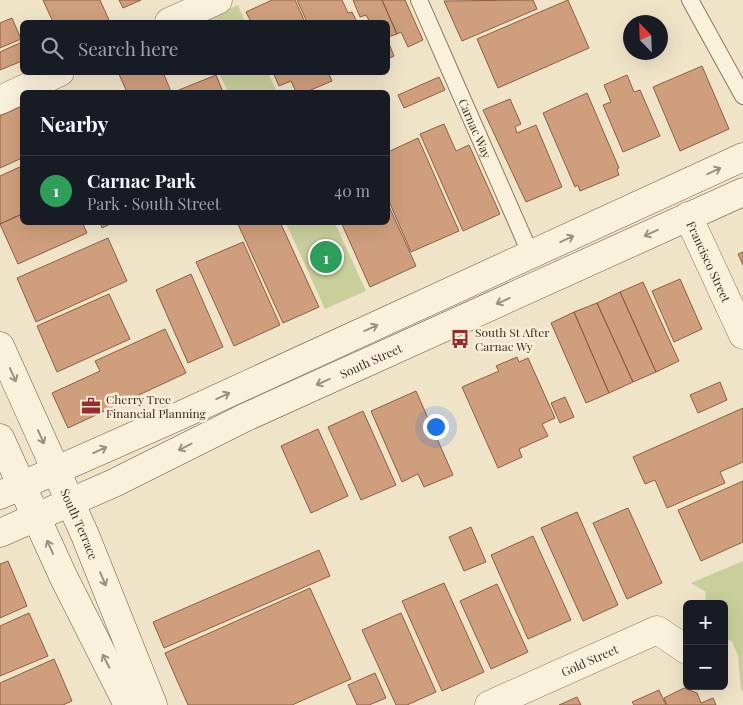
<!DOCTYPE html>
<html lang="en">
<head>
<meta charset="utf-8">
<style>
  body { margin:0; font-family:"Playfair Display",serif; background:#20242c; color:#f1f3f6 }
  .controls { position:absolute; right:15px; bottom:15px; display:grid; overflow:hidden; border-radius:8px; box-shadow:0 5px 20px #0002 }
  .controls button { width:45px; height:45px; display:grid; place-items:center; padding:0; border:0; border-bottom:1px solid #363941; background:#171b24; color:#f1f3f6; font:25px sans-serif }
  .compass { position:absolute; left:623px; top:15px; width:45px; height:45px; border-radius:50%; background:#171b24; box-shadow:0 5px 20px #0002; rotate:337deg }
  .you { position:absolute; left:435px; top:426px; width:18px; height:18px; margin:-12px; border:4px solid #fff; border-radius:50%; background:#1a73e8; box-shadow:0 0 0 8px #1a73e833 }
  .badge { display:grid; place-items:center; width:32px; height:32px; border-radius:50%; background:#1a73e8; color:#fff; font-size:16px; font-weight:700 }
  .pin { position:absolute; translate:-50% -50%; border:2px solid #fff; box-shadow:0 1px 5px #0006 }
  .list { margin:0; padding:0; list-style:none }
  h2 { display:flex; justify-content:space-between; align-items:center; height:65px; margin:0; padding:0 20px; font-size:21px }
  h2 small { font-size:16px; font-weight:400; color:#9ea1a6 }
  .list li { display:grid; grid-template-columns:32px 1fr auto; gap:15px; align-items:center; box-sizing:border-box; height:70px; padding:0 20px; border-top:1px solid #363941 }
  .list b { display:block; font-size:19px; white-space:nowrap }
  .list p { margin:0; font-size:16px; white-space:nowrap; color:#9ea1a6 }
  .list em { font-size:16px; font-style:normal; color:#9ea1a6 }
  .icon { flex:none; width:28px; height:28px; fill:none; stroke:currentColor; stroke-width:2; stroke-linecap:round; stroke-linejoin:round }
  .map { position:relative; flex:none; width:743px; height:705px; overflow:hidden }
  .search { position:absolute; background:#171b24; box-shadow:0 5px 20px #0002; left:20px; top:20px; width:370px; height:55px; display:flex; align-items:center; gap:12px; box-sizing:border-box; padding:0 18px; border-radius:8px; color:#9ea1a6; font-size:19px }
  .panel { position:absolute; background:#171b24; box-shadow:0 5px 20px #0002; left:20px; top:90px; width:370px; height:135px; border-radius:8px }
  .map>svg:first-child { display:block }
  .green { fill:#c9cf9b }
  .building { fill:#cf9f7d; stroke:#8d5f41 }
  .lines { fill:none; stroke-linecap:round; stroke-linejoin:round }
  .lane-casing { stroke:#8d765c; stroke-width:18 }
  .street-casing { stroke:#8d765c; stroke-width:29 }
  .secondary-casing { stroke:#6f573f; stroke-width:29 }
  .lane { stroke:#faf1dc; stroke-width:16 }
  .street { stroke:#faf1dc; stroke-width:28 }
  .secondary { stroke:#faf1dc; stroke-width:28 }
  .oneway { stroke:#9c907e }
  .labels { text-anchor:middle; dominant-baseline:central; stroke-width:5; stroke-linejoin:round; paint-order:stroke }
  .street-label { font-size:12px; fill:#3d2e20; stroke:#f7eed8 }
  .poi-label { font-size:12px; fill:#3d2e20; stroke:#f7eed8; text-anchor:start }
</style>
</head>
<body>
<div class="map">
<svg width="743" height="705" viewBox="0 0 743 705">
  <rect width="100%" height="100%" fill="#f0e4c8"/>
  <path class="green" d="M 238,5 L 245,22 L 199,22 Z
    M 219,73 L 268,73 L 277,92 L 228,92 Z
    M 286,223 L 335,223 L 366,291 L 325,309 Z
    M 743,561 L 743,690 L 741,691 L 738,656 L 732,641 L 724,639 L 724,604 L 705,604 L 706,592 L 691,583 Z"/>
  <path class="building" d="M 43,0 L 100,0 L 109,20 L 102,22 L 53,22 Z
    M 119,0 L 141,0 L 123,8 Z
    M 272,0 L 295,0 L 305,22 L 251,22 L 246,12 Z
    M 297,0 L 342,0 L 348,13 L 352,12 L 357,22 L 307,22 Z
    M 353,0 L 382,0 L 397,34 L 388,37 L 388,22 L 370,22 L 366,15 L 360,17 Z
    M 382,0 L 405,0 L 423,40 L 408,47 L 401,32 L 397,34 Z
    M 533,0 L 537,9 L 462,41 L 444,1 Z
    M 568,0 L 589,48 L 498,88 L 477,39 Z
    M 12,18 L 21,39 L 0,48 L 0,23 Z
    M 388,41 L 394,56 L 388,59 Z
    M 22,42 L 22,61 L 0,70 L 0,52 Z
    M 702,66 L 729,129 L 680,151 L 653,87 Z
    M 118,72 L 163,72 L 171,92 L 127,92 Z
    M 273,72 L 328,72 L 332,81 L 306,92 L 296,92 L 291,81 L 279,86 Z
    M 216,75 L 223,92 L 174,92 Z
    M 627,75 L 634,92 L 640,90 L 660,136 L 623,152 L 603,105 L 611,102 L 604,85 Z
    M 439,77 L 445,90 L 404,108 L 398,95 Z
    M 587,93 L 619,168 L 617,169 L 619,175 L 580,191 L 578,185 L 575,187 L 543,113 Z
    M 510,99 L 521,124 L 515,127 L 517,133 L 536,125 L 562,187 L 526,202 L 483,110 Z
    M 22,106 L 22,158 L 0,168 L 0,116 Z
    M 444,124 L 456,151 L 469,145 L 500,214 L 463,231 L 420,134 Z
    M 418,138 L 459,231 L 411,252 L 388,199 L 388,152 Z
    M 22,166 L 22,214 L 0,224 L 0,176 Z
    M 388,204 L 416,266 L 370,287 L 341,222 L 388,222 Z
    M 22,214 L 22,222 L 82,222 L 87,233 L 18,264 L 0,224 Z
    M 100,222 L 114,222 L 102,228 Z
    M 237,222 L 280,222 L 319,307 L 283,323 Z
    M 108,238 L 127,281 L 36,322 L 17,278 Z
    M 243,242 L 280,325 L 234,346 L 196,262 Z
    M 743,252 L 743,265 L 738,254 Z
    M 191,274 L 223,347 L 188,363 L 156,290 Z
    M 680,279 L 702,329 L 674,342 L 652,291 Z
    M 643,282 L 679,361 L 656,372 L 620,292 Z
    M 620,292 L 656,372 L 633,382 L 597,303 Z
    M 109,294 L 130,339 L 57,372 L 37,326 Z
    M 597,303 L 633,382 L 609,393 L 574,312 Z
    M 574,312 L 609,393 L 586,403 L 551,323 Z
    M 165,329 L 186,373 L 68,428 L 52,393 L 100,371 L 95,361 Z
    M 517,357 L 519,362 L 528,358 L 555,418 L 542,424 L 548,436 L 519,449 L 522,457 L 498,468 L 462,387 L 499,371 L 496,366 Z
    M 720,382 L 727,400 L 698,413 L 690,395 Z
    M 416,391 L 453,475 L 424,487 L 418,474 L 402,482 L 371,411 Z
    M 565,397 L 574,417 L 560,423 L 551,403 Z
    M 743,408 L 743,462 L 720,472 L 725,483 L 667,508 L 655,480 L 645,484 L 633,457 Z
    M 363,411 L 396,485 L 361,500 L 328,427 Z
    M 318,429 L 348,496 L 311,513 L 281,446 Z
    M 743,481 L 743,542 L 701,561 L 678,510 Z
    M 628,508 L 662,583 L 627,599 L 593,523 Z
    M 577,512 L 618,605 L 583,621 L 541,528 Z
    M 471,527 L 486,562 L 464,571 L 449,537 Z
    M 533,536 L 571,620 L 528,639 L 491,555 Z
    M 319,550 L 330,576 L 164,648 L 153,622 Z
    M 8,561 L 27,606 L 0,618 L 0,564 Z
    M 444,583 L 484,672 L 442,691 L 402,601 Z
    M 497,584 L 528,652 L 491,669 L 460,601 Z
    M 310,588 L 351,679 L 292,705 L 188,705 L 165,653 Z
    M 29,613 L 48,656 L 0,676 L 0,626 Z
    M 401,613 L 436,692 L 407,705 L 396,705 L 362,630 Z
    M 54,659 L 72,701 L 63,705 L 0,705 L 0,683 Z
    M 375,673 L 386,698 L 369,705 L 357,705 L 348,685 Z
    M 684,688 L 697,693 L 701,703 L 713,698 L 716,705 L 667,705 L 664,698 Z
    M 659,690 L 666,705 L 634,705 L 632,702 Z
    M 577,697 L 581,705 L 559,705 Z"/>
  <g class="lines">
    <g class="lane-casing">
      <g id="lane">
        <path id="s1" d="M 419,0 L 531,255"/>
        <path d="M 690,0 L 743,96"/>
      </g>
    </g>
    <g class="street-casing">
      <g id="street">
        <path d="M 169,22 L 218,0"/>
        <path d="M 0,100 L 60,72"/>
        <path id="s2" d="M 688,216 L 743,335"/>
        <path id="s3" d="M 489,705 L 657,630 L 687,650"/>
      </g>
    </g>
    <g class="secondary-casing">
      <g id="secondary">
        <path id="s4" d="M 0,346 L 85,535 L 153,705"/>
        <path d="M 0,438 L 64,578 L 128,705"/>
        <path d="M 0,495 L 179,416 L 743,157"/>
        <path id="s5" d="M 0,533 L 114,483 L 244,418 L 743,192"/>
      </g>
    </g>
    <use href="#lane" class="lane"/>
    <use href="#street" class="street"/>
    <use href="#secondary" class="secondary"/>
  </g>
  <defs><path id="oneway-shaft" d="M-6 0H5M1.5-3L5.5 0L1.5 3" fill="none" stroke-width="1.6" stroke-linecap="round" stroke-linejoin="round" transform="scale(1.25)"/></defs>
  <g class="oneway">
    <use href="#oneway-shaft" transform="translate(714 171) rotate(-25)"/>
    <use href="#oneway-shaft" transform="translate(651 233) rotate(155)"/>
    <use href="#oneway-shaft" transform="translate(567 239) rotate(-25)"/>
    <use href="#oneway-shaft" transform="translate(503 301) rotate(156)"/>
    <use href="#oneway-shaft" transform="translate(371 328) rotate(-25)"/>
    <use href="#oneway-shaft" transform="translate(13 375) rotate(66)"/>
    <use href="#oneway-shaft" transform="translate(323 382) rotate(156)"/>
    <use href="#oneway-shaft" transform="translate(223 396) rotate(-25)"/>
    <use href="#oneway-shaft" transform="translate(41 437) rotate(66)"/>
    <use href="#oneway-shaft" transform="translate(185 447) rotate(153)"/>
    <use href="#oneway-shaft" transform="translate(100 450) rotate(-24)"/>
    <use href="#oneway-shaft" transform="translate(50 547) rotate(-114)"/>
    <use href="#oneway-shaft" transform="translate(103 579) rotate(67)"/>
    <use href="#oneway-shaft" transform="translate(106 661) rotate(-117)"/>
  </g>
  <defs>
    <g id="bus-bare" transform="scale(1.5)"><path d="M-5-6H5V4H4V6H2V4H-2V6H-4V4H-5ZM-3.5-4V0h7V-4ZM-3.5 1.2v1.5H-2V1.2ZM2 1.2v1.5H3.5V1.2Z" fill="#9e2a2b" stroke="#f7eed8" stroke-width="2.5" paint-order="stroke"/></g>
    <g id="office-bare" transform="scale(1.5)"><path d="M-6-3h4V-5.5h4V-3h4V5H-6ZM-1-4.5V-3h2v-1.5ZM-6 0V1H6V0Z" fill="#9e2a2b" stroke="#f7eed8" stroke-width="2.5" paint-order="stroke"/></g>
  </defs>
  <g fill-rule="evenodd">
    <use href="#bus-bare" x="460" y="339"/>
    <use href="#office-bare" x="91" y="406"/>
  </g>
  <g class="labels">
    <g class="street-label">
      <text stroke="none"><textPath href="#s1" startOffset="140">Carnac Way</textPath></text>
      <text stroke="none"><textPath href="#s2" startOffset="50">Francisco Street</textPath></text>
      <text stroke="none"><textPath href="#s5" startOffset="409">South Street</textPath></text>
      <text stroke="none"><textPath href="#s4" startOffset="195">South Terrace</textPath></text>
      <text stroke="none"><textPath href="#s3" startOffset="110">Gold Street</textPath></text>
    </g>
    <g class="poi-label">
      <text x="475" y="332">South St After<tspan x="475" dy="14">Carnac Wy</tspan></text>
      <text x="106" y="399">Cherry Tree<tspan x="106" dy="14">Financial Planning</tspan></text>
    </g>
  </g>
</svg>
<div class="controls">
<button>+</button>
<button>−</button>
</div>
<svg class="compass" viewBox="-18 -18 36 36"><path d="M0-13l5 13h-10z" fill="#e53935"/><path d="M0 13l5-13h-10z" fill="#9ea1a6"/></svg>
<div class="you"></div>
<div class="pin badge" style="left:326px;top:257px;background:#2e9e5b">1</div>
<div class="search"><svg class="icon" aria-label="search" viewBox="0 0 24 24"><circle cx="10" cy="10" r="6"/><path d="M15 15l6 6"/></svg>Search here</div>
<section class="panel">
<h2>Nearby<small></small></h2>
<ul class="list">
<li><span class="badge" style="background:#2e9e5b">1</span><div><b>Carnac Park</b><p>Park · South Street</p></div><em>40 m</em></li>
</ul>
</section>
</div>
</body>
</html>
